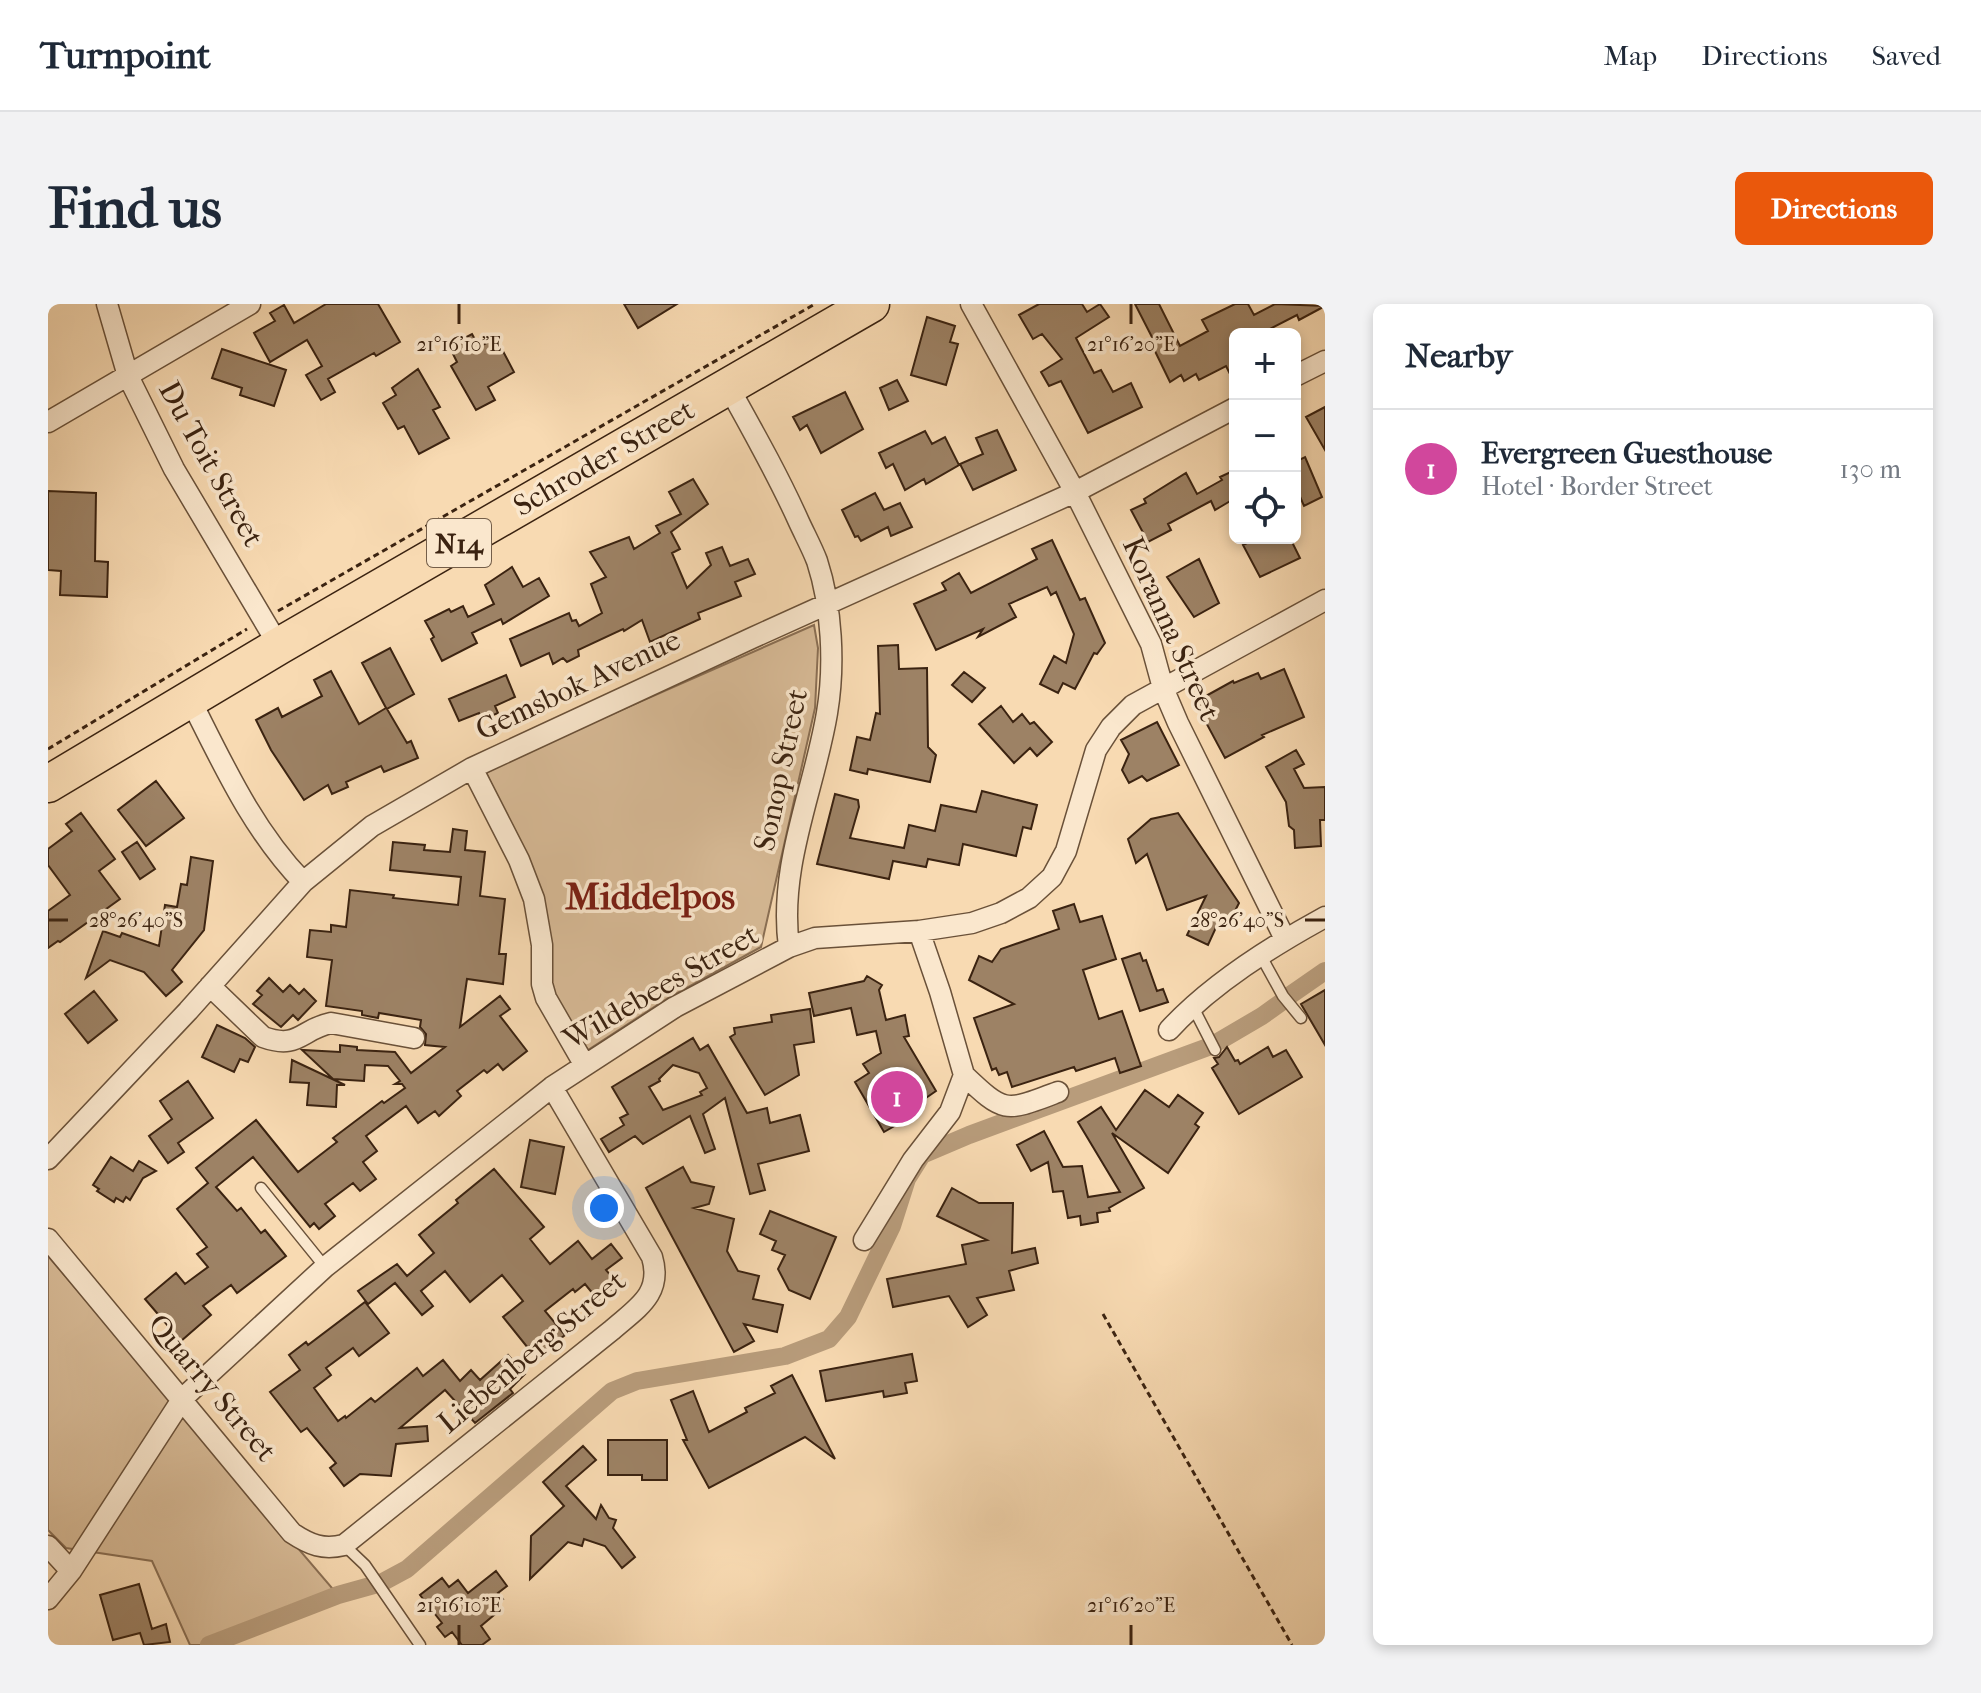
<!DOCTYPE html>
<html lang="en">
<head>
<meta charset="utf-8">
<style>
  body { margin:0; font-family:"IM FELL French Canon",serif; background:#f2f2f3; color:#1f2937 }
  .controls { position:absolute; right:24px; top:24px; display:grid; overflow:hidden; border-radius:12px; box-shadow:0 4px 12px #0003 }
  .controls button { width:72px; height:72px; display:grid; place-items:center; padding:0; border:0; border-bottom:2px solid #e0e1e3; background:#fff; color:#1f2937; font:40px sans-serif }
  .you { position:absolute; left:556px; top:904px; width:28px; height:28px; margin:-20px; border:6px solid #fff; border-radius:50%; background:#1a73e8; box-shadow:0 0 0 12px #1a73e833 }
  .badge { display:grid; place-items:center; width:52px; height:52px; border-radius:50%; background:#ea580c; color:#fff; font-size:26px; font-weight:700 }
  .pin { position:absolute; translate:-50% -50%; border:4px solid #fff; box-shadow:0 2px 8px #0006 }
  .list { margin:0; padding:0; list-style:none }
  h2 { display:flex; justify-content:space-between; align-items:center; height:104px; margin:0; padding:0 32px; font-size:34px }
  h2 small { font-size:26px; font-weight:400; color:#747a83 }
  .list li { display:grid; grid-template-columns:52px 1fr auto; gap:24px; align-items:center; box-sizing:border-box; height:120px; padding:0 32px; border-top:2px solid #e0e1e3 }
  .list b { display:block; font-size:30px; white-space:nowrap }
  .list p { margin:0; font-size:26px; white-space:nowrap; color:#747a83 }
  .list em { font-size:26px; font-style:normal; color:#747a83 }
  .icon { flex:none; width:44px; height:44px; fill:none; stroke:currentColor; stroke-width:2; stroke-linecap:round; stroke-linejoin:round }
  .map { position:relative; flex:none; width:1277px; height:1341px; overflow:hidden; border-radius:12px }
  header { display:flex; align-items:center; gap:48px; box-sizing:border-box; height:112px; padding:0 40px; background:#fff; border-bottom:2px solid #e0e1e3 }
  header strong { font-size:38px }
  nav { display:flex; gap:44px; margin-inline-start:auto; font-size:28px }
  .intro { display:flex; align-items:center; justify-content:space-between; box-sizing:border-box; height:192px; padding:0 48px }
  h1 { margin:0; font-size:56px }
  .button { padding:20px 36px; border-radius:12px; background:#ea580c; color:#fff; font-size:28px; font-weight:700 }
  main { display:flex; gap:48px; padding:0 48px }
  aside { flex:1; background:#fff; border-radius:12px; box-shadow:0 4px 12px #0003 }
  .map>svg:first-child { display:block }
  .green { fill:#d8bb97; stroke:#8a6f54; stroke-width:2 }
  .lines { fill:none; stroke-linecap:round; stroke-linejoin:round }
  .canal { stroke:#b89c7b; stroke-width:18 }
  .building { fill:#9d8265; stroke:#3b2311; stroke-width:2; fill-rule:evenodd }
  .lane-casing { stroke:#6a5139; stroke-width:13 }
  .street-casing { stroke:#6a5139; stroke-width:23 }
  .highway-casing { stroke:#3b2311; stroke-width:39 }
  .path { stroke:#3b2311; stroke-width:3; stroke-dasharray:6 4; stroke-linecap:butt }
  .lane { stroke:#fae7cd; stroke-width:10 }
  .street { stroke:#fae7cd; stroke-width:20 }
  .highway { stroke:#f8dab2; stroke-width:36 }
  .ticks { fill:none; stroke:#3b2311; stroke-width:3 }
  .labels { text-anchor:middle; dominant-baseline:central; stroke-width:7; stroke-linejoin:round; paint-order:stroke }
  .shield { fill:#fae7cd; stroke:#745e49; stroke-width:2 }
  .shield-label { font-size:28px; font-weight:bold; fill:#3b2311 }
  .street-label { font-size:30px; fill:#3b2311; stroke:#fae7cd }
  .district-label { font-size:38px; font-weight:bold; fill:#7a1f14; stroke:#fae7cd }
  .ticks-label { font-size:20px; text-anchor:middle; fill:#3b2311; stroke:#fae7cd; stroke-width:7; stroke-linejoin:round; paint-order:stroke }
</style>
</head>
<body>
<header>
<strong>Turnpoint</strong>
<nav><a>Map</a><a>Directions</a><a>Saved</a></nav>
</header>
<div class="intro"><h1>Find us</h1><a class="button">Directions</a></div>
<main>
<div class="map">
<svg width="1277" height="1341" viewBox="0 0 1277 1341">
  <rect width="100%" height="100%" fill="#f8dab2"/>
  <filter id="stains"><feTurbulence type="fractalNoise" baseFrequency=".0025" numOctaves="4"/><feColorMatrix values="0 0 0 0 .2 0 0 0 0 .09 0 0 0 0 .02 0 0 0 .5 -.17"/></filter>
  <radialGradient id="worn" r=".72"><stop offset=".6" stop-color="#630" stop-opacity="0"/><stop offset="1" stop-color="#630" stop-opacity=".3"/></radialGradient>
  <path class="green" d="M 766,321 L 770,344 L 767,404 L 713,643 L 620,694 L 540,746 L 498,685 L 488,579 L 437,466 Z
    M 0,952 L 290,1291 L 161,1341 L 142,1341 L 104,1257 L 18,1244 L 0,1226 Z"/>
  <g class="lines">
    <path class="canal" d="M 1241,692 L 1277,667
      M 1168,739 L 1214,712 L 1235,697
      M 161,1341 L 290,1291 L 333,1279 L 359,1265 L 564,1087 L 589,1077 L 737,1052 L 781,1035 L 800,1013 L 844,922 L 859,875 L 874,851 L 921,831 L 1160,743"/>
  </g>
  <path class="building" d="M 278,0 L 330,0 L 352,38 L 328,52 L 326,49 L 280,75 L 287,88 L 273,96 L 258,71 L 274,62 L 259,36 L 222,58 L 206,29 L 227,17 L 222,9 L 236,1 L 246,19 Z
    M 576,0 L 629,0 L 590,24 Z
    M 991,0 L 1034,0 L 1039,8 L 1052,0 L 1061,13 L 1028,34 L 1046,69 L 1053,66 L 1065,88 L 1083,79 L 1094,103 L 1040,129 L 1013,77 L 1001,82 L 993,68 L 1014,55 L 994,30 L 985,35 L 971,11 Z
    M 1087,0 L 1111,0 L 1132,42 L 1160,27 L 1154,16 L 1187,0 L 1200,0 L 1206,11 L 1227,0 L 1277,2 L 1251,16 L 1249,11 L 1212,30 L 1187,30 L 1187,80 L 1178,62 L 1151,76 L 1148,70 L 1136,77 L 1133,71 L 1122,78 L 1104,41 L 1107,39 Z
    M 879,13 L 907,22 L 902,38 L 910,40 L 898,81 L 863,71 Z
    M 424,30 L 431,43 L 448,34 L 466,68 L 440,83 L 447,96 L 428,106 L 403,62 L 409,58 L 401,42 Z
    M 174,45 L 238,66 L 226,102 L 192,91 L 194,84 L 164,74 Z
    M 370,65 L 392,103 L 385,106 L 401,134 L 371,150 L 356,122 L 350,125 L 335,99 L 348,91 L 344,84 Z
    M 849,76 L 860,97 L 841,106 L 832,84 Z
    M 797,88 L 815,125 L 773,149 L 759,121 L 752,126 L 745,113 Z
    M 1277,103 L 1277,146 L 1258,113 Z
    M 949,126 L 968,166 L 925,186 L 912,160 L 935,150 L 928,134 Z
    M 877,127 L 884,140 L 897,133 L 911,161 L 878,180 L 876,175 L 857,186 L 845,160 L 838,164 L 831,149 Z
    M 1257,153 L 1274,193 L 1256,202 L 1247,181 L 1247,158 Z
    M 1187,166 L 1187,201 L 1184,196 L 1167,206 L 1163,197 L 1120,220 L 1123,226 L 1100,238 L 1083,206 L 1098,199 L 1096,195 L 1138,169 L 1149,190 L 1174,176 L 1172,173 Z
    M 645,175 L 660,200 L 623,228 L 632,245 L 624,249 L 639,284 L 663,261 L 658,249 L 674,243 L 682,262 L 700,255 L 707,270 L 687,278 L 693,292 L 650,309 L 652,315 L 602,338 L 594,316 L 576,327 L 575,325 L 530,346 L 531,352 L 519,358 L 515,354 L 505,360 L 501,349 L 473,362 L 462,335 L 521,309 L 524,317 L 528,316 L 531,322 L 554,309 L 543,280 L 558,273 L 542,248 L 581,233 L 586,245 L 612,229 L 608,222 L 633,210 L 621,188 Z
    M 0,187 L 48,189 L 47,257 L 60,258 L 59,293 L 12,291 L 13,267 L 0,266 Z
    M 827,189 L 836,206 L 852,199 L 864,223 L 843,232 L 840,223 L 813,237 L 810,232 L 807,233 L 794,206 Z
    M 1209,234 L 1242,234 L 1252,254 L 1212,273 L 1195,241 Z
    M 1004,236 L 1032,296 L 1037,294 L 1057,339 L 1049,350 L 1046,349 L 1027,385 L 1015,379 L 1010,389 L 992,380 L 1006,352 L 1018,359 L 1026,330 L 1008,288 L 1003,291 L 999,283 L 961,300 L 968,313 L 930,333 L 935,325 L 888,346 L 866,300 L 898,286 L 894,279 L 911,269 L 923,289 L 989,255 L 984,245 Z
    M 1151,255 L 1171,299 L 1146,313 L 1119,273 Z
    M 464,263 L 475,283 L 491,274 L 501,292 L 455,320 L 453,315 L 424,329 L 429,339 L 394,357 L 383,335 L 386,333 L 377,317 L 401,305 L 403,308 L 415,302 L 420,313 L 446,300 L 437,281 Z
    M 850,341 L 851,365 L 879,364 L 880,443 L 888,451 L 882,478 L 820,465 L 819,470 L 802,466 L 809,433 L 822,436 L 828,409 L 832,410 L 830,342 Z
    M 342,344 L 366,390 L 339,405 L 359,439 L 363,437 L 370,454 L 336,468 L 333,462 L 298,478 L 300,483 L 284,490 L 280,481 L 256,496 L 223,446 L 208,416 L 230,404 L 234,413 L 274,392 L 266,376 L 283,367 L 311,420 L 338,404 L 314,359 Z
    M 1236,365 L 1256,413 L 1214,431 L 1216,433 L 1177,454 L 1147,398 L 1185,377 L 1186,379 L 1210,369 L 1213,375 Z
    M 916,368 L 937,384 L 924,398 L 904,381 Z
    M 458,371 L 467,393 L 447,402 L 450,409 L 434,416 L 431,409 L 411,417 L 401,395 Z
    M 953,402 L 965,418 L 974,410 L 982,420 L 986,418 L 1004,438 L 989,452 L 982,444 L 966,459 L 931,420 Z
    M 1109,418 L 1131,461 L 1099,477 L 1094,472 L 1081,479 L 1074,466 L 1081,450 L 1073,436 Z
    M 1248,446 L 1256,460 L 1246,465 L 1256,484 L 1277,483 L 1277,516 L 1272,516 L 1273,542 L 1247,544 L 1246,526 L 1241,522 L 1238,498 L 1218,463 Z
    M 108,477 L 136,514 L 98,542 L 70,506 Z
    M 934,487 L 989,501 L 983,525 L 975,523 L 968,552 L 915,540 L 911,561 L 880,555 L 878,563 L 845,557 L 841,575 L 769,560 L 787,490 L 810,496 L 811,503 L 802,534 L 856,544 L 861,521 L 887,527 L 893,501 L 928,508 Z
    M 33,509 L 67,555 L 51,567 L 72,595 L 12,638 L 10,637 L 0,644 L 0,607 L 22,591 L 0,561 L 0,545 L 24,527 L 18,520 Z
    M 1130,509 L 1191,599 L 1179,623 L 1170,619 L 1160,641 L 1139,631 L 1158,592 L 1119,606 L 1099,550 L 1088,559 L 1080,535 L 1103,515 Z
    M 405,525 L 419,527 L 417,546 L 437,548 L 432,592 L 457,595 L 451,650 L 458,650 L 455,680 L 419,675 L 412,723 L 452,692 L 462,705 L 452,712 L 479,747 L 455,766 L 450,760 L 439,769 L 436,766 L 409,787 L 413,792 L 391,812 L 387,807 L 370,819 L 358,802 L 318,832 L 329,847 L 315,858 L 328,875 L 312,887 L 305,879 L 277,900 L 287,912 L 271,925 L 266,919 L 262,923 L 205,853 L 168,883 L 189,907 L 193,904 L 213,929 L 217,926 L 238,952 L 189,989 L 183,981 L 155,1002 L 163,1011 L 133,1037 L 97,995 L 128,969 L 137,980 L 160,963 L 149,950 L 159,943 L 129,905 L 160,879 L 148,864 L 208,816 L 250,868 L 289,838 L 285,834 L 334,797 L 336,799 L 357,784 L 354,780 L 347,780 L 352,777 L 340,762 L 317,761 L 316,777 L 285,775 L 254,746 L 292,748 L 292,741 L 309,743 L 309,746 L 347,748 L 363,769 L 397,743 L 377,741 L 378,730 L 372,723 L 373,716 L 331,709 L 330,714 L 314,711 L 314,707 L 278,702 L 284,656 L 259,653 L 262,626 L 283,628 L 283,621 L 298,623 L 302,586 L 346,591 L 345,594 L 410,601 L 413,573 L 342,566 L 345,538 L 377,541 L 376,546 L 402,548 Z
    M 89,538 L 107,565 L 92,575 L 74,548 Z
    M 143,553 L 165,557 L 156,626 L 124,666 L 134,678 L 118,692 L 96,668 L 62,656 L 38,674 L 55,627 L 72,633 L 74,629 L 111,642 L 117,601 L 129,603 L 133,580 L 139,581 Z
    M 1026,600 L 1032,618 L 1054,612 L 1068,655 L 1035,666 L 1051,715 L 1074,707 L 1093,762 L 1072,769 L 1067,754 L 1028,767 L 1026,763 L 964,783 L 959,768 L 951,771 L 948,764 L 944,766 L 926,714 L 966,700 L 921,676 L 931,652 L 944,658 L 953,645 L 1011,625 L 1005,607 Z
    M 1092,649 L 1095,657 L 1098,656 L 1109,687 L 1115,685 L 1120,698 L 1092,707 L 1074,655 Z
    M 819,672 L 834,681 L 831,686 L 838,716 L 857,711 L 861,732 L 856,733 L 888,787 L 859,807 L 862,813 L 836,828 L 807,778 L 821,769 L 815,760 L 833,749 L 828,727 L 809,731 L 803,704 L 766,712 L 761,689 L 816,677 Z
    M 221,674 L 235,688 L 242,681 L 251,690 L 256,685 L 268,697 L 250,716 L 245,711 L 233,723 L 205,700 L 214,691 L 209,687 Z
    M 1277,686 L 1277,741 L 1253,700 Z
    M 46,687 L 69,716 L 40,739 L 17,710 Z
    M 762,705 L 766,738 L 746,741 L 751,771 L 717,791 L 682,733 L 687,730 L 686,724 L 724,718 L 723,711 Z
    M 169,721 L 197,734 L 207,743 L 200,758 L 192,755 L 186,768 L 154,753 Z
    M 645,734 L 652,746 L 660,741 L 699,809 L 719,804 L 722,819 L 752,811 L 761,847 L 710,860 L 717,886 L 702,890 L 677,794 L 655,810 L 667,845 L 657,849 L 642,812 L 595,840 L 587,832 L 561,848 L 553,835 L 576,821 L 572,814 L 580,810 L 564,783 ZM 625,761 L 651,769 L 659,784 L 652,788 L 654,791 L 615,806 L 601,783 L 612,777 L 611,775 Z
    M 1179,743 L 1187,757 L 1190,756 L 1192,760 L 1220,743 L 1225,753 L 1238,746 L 1254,773 L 1191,810 L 1164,764 L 1170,760 L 1166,754 L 1171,753 Z
    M 244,756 L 297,781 L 289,781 L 288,803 L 259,801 L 261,779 L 242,778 Z
    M 140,777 L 165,814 L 130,839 L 136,848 L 120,859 L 101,832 L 124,815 L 112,797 Z
    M 1097,786 L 1121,803 L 1130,791 L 1155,809 L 1147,820 L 1151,823 L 1120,869 L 1064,829 L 1096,884 L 1061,904 L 1062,907 L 1049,909 L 1050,918 L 1033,921 L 1032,912 L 1020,914 L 1015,887 L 1005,888 L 1000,858 L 983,867 L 969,841 L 996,827 L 1015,863 L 1034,862 L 1040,893 L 1072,888 L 1030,818 L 1053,803 L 1068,826 Z
    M 482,836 L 516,843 L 507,890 L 473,883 Z
    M 63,853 L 85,867 L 91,857 L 108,867 L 95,874 L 82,896 L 78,893 L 75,898 L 68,894 L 66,898 L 49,887 L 51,885 L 45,881 Z
    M 635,863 L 643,878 L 666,883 L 661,900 L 646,904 L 686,915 L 679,947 L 690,967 L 711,972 L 705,995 L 735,1001 L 729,1028 L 696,1020 L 706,1037 L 686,1048 L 598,884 Z
    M 446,865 L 496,923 L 482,935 L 502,960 L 530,937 L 544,955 L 563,940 L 574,954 L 558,966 L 570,980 L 550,996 L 537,980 L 527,988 L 525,985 L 497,1007 L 517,1031 L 495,1048 L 487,1038 L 480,1044 L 455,1013 L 475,997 L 454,971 L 422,998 L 397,967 L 373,987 L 385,1002 L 374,1011 L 347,979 L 320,1000 L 310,987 L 349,960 L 359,972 L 386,949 L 371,931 L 410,899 L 408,896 Z
    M 904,884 L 931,899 L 965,899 L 964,949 L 987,944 L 990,959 L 961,967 L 966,986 L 929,994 L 939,1011 L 920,1023 L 901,992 L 845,1003 L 839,975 L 918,960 L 914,941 L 939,936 L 889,912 Z
    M 722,907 L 788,933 L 762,995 L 741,986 L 730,965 L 737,951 L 724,946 L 728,937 L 712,930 Z
    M 317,998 L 341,1029 L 311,1052 L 305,1044 L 278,1064 L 283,1071 L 266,1084 L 290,1117 L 297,1112 L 298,1114 L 323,1094 L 327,1098 L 369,1064 L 375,1072 L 395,1056 L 412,1077 L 423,1066 L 432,1076 L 460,1051 L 477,1070 L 462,1085 L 465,1089 L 427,1119 L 397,1086 L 352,1124 L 379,1122 L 380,1137 L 348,1140 L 343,1172 L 312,1170 L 296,1182 L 282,1164 L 288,1159 L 259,1124 L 253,1128 L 222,1088 L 252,1066 L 241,1051 L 258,1038 L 260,1041 Z
    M 864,1050 L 869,1077 L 857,1079 L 859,1089 L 836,1093 L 835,1087 L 778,1097 L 772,1067 Z
    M 744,1071 L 787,1155 L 757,1133 L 661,1184 L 635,1136 L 639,1136 L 623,1096 L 645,1087 L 661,1128 L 699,1108 L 697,1104 L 727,1089 L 723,1082 Z
    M 560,1136 L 619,1136 L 619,1176 L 594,1176 L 594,1171 L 560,1171 Z
    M 535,1142 L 548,1156 L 518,1182 L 548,1215 L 553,1201 L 561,1214 L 568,1216 L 565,1224 L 587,1253 L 574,1264 L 557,1242 L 536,1235 L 534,1242 L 520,1238 L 482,1275 L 483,1232 L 516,1202 L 495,1178 Z
    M 448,1267 L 459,1282 L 450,1289 L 455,1295 L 448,1300 L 452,1306 L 433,1322 L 442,1335 L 434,1341 L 414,1341 L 404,1328 L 397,1333 L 389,1323 L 394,1319 L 372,1291 L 394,1274 L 401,1283 L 410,1276 L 420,1289 Z
    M 91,1280 L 104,1325 L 118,1320 L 122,1338 L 96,1341 L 92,1329 L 65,1336 L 52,1291 Z"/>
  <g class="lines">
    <g class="lane-casing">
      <path id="lane" d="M 1213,652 L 1235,692 L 1253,714
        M 1145,703 L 1167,746
        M 213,884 L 277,963
        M 296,1241 L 317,1261 L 372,1341"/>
    </g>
    <g class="street-casing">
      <path id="street" d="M 59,0 L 80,72 L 126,165 L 231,342
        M 923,0 L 1027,188 L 1103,340 L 1115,384 L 1130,419 L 1237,635
        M 1247,72 L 1277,57
        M 680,82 C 705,127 730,171 751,218 C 757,231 764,244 769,257 C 784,303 787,361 779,409 C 766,487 730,562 741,643
        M 0,118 L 202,0
        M 142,395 C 175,460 204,525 255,578
        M 424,464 L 471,556 L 486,595 L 494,641 L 494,680 L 498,694 L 536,760
        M 162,682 L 215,733 C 251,746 253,725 283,719 L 366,734
        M 1121,726 C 1163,680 1222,643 1277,613
        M 916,771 C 957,810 957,808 1010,788
        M 0,855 L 140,707 L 255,578 L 324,522 L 424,464 L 704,334 L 1027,188 L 1187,104
        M 0,935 L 244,1229 C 262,1241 275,1246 296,1241 L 564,1026 C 589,1004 615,990 604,953 L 504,783
        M 816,936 L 865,856 L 902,808 L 916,771 L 892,688 L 871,627
        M 0,1242 L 23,1267
        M 0,1295 L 23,1267 L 135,1094 L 277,963 L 504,783 L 627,703 L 741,643 L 767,634 L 871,627 L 924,619 L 953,609 L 981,594 L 1004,573 L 1018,547 L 1048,446 L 1063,423 L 1085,401 L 1277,296"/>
    </g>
    <g class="highway-casing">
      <path id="highway" d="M 0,480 L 231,342 L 823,0"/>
    </g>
    <path class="path" d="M 230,307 L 767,0
      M 0,445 L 199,325
      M 1055,1010 L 1244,1341"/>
    <use href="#lane" class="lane"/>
    <use href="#street" class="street"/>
    <use href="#highway" class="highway"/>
  </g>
  <path class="ticks" d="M 411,0 L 411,20M 1083,0 L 1083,20M 0,616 L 20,616M 1257,616 L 1277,616M 411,1321 L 411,1341M 1083,1321 L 1083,1341"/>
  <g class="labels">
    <rect class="shield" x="379" y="215" width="64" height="48" rx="6"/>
    <g class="shield-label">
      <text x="411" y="239">N14</text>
    </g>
    <g class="street-label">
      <text transform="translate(556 154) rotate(-30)">Schroder Street</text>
      <text transform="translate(163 160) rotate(61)">Du Toit Street</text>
      <text transform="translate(1123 325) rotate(66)">Koranna Street</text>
      <text transform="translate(530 381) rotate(-25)">Gemsbok Avenue</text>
      <text transform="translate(733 466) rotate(-78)">Sonop Street</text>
      <text transform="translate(613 683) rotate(-30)">Wildebees Street</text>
      <text transform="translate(484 1048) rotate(-40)">Liebenberg Street</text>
      <text transform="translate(164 1084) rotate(50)">Quarry Street</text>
    </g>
    <g class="district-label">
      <text x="602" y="592">Middelpos</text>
    </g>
  </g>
  <g class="ticks-label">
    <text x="411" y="47">21°16'10"E</text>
    <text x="1083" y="47">21°16'20"E</text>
    <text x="88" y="623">28°26'40"S</text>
    <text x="1189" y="623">28°26'40"S</text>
    <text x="411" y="1308">21°16'10"E</text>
    <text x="1083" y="1308">21°16'20"E</text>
  </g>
  <rect width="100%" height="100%" filter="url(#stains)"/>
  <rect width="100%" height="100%" fill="url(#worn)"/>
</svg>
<div class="controls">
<button>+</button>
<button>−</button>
<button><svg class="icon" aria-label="locate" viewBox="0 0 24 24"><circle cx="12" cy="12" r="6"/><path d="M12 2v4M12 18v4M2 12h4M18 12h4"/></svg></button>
</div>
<div class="you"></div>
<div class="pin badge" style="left:849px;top:793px;background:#d1479c">1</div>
</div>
<aside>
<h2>Nearby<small></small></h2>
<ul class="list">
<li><span class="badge" style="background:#d1479c">1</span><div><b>Evergreen Guesthouse</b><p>Hotel · Border Street</p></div><em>130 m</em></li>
</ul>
</aside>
</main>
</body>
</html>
